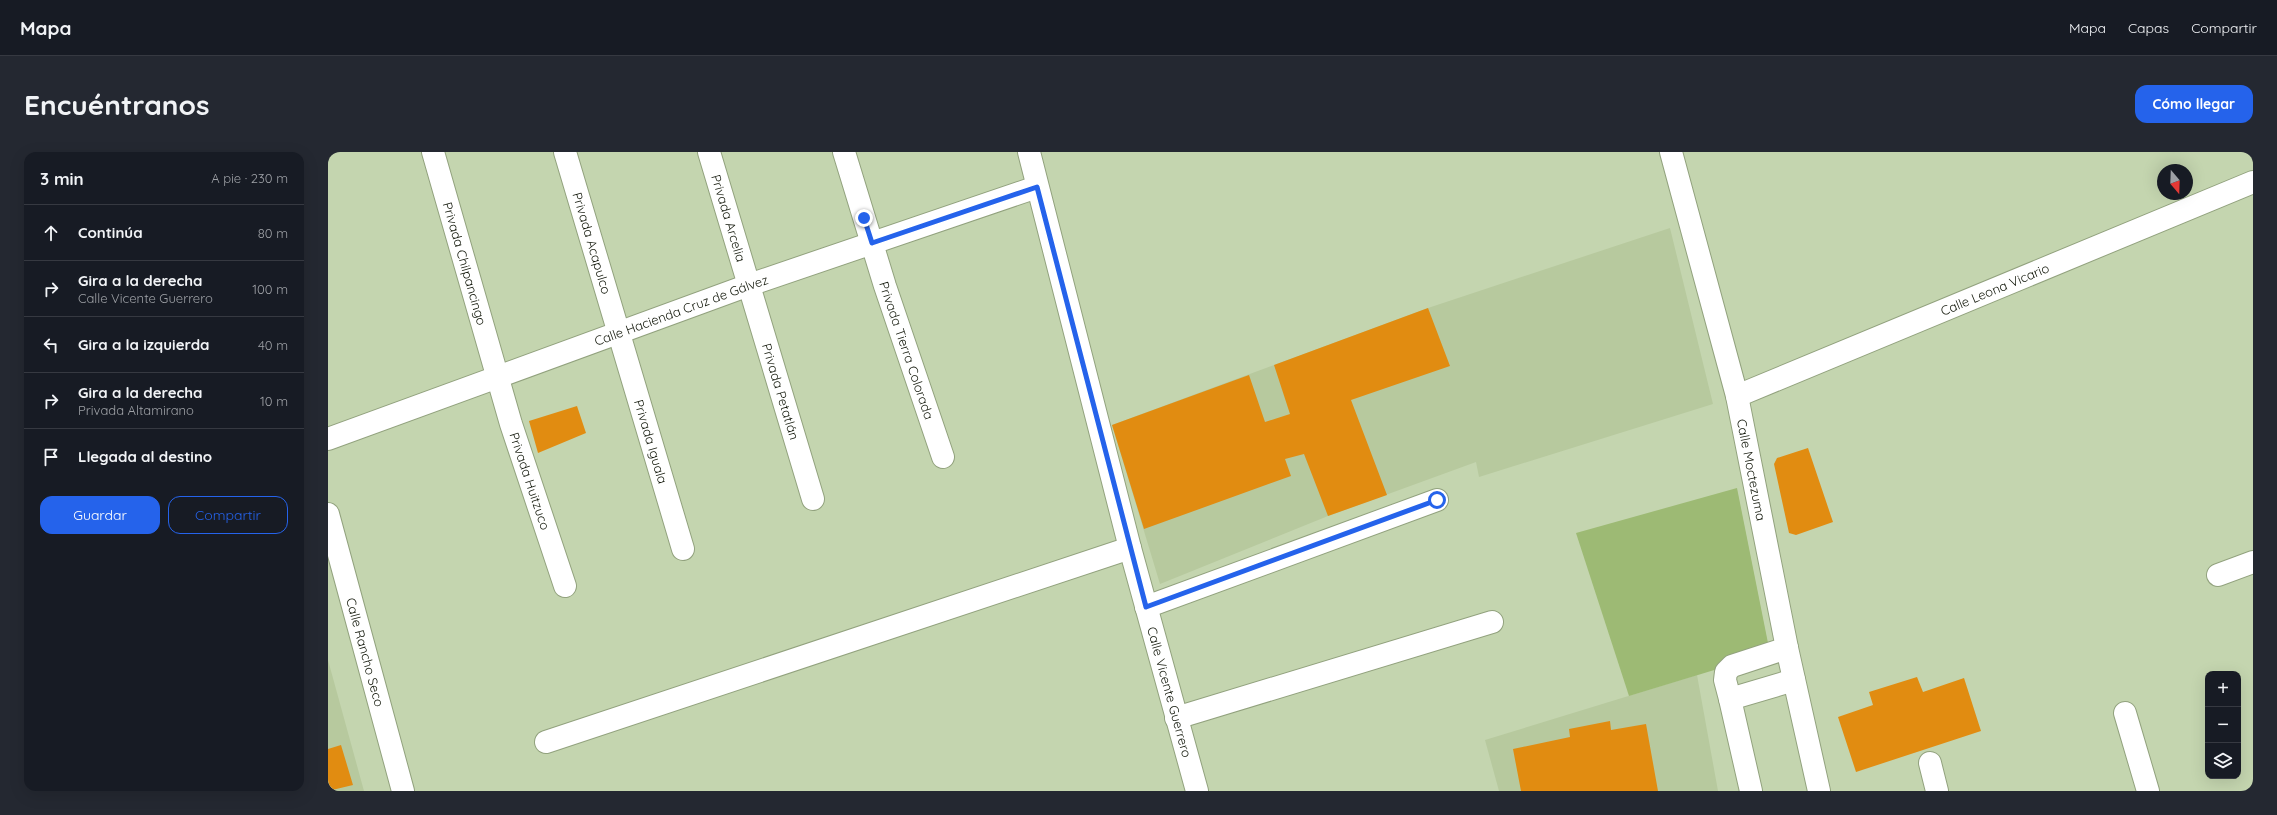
<!DOCTYPE html>
<html lang="es">
<head>
<meta charset="utf-8">
<style>
  body { margin:0; font-family:Quicksand,sans-serif; background:#242831; color:#f1f3f6 }
  .controls { position:absolute; right:12px; bottom:12px; display:grid; overflow:hidden; border-radius:8px; box-shadow:0 4px 16px #0002 }
  .controls button { width:36px; height:36px; display:grid; place-items:center; padding:0; border:0; border-bottom:1px solid #363941; background:#171b24; color:#f1f3f6; font:20px sans-serif }
  .compass { position:absolute; left:1829px; top:12px; width:36px; height:36px; border-radius:50%; background:#171b24; box-shadow:0 4px 16px #0002; rotate:161deg }
  .stop { position:absolute; width:12px; height:12px; margin:-9px; border:3px solid #2563eb; border-radius:50%; background:#fff }
  .stop.end { background:#2563eb; border-color:#fff; box-shadow:0 1px 4px #0008 }
  .list { margin:0; padding:0; list-style:none }
  h2 { display:flex; justify-content:space-between; align-items:center; height:52px; margin:0; padding:0 16px; font-size:17px }
  h2 small { font-size:13px; font-weight:400; color:#9ea1a6 }
  .list li { display:grid; grid-template-columns:26px 1fr auto; gap:12px; align-items:center; box-sizing:border-box; height:56px; padding:0 16px; border-top:1px solid #363941 }
  .list b { display:block; font-size:15px; white-space:nowrap }
  .list p { margin:0; font-size:13px; white-space:nowrap; color:#9ea1a6 }
  .list em { font-size:13px; font-style:normal; color:#9ea1a6 }
  .actions { display:flex; gap:8px; padding:12px 16px }
  .actions a { flex:1; padding:9px 0; border:1px solid #2563eb; border-radius:12px; text-align:center; font-size:14px; color:#2563eb }
  .actions .main { background:#2563eb; color:#fff }
  .icon { flex:none; width:22px; height:22px; fill:none; stroke:currentColor; stroke-width:2; stroke-linecap:round; stroke-linejoin:round }
  .map { position:relative; flex:none; width:1925px; height:639px; overflow:hidden; border-radius:12px }
  header { display:flex; align-items:center; gap:24px; box-sizing:border-box; height:56px; padding:0 20px; background:#171b24; border-bottom:1px solid #363941 }
  header strong { font-size:19px }
  nav { display:flex; gap:22px; margin-inline-start:auto; font-size:14px }
  .intro { display:flex; align-items:center; justify-content:space-between; box-sizing:border-box; height:96px; padding:0 24px }
  h1 { margin:0; font-size:28px }
  .button { padding:10px 18px; border-radius:12px; background:#2563eb; color:#fff; font-size:14px; font-weight:700 }
  main { display:flex; gap:24px; padding:0 24px }
  aside { flex:1; background:#171b24; border-radius:12px; box-shadow:0 4px 16px #0002 }
  .map>svg:first-child { display:block }
  .built { fill:#b7c99e }
  .green { fill:#9dba74 }
  .building { fill:#e18c11 }
  .lines { fill:none; stroke-linecap:round; stroke-linejoin:round }
  .minor-casing { stroke:#92a27e; stroke-width:24 }
  .minor { stroke:#fff; stroke-width:22 }
  .route { stroke:#2563eb; stroke-width:5 }
  .labels { text-anchor:middle; dominant-baseline:central; stroke-width:4; stroke-linejoin:round; paint-order:stroke }
  .street-label { font-size:13px; fill:#111609; stroke:#eaf2df }
</style>
</head>
<body>
<header>
<strong>Mapa</strong>
<nav><a>Mapa</a><a>Capas</a><a>Compartir</a></nav>
</header>
<div class="intro"><h1>Encuéntranos</h1><a class="button">Cómo llegar</a></div>
<main>
<aside>
<h2>3 min<small>A pie · 230 m</small></h2>
<ul class="list">
<li><svg class="icon" aria-label="ahead" viewBox="0 0 24 24"><path d="M12 20V5M6 11l6-6 6 6"/></svg><div><b>Continúa</b></div><em>80 m</em></li>
<li><svg class="icon" aria-label="right" viewBox="0 0 24 24"><path d="M7 20v-9h11M14 6l5 5-5 5"/></svg><div><b>Gira a la derecha</b><p>Calle Vicente Guerrero</p></div><em>100 m</em></li>
<li><svg class="icon" aria-label="left" viewBox="0 0 24 24"><path d="M17 20v-9H6M10 6l-5 5 5 5"/></svg><div><b>Gira a la izquierda</b></div><em>40 m</em></li>
<li><svg class="icon" aria-label="right" viewBox="0 0 24 24"><path d="M7 20v-9h11M14 6l5 5-5 5"/></svg><div><b>Gira a la derecha</b><p>Privada Altamirano</p></div><em>10 m</em></li>
<li><svg class="icon" aria-label="arrive" viewBox="0 0 24 24"><path d="M6 21V4h12l-3 4 3 4H6"/></svg><div><b>Llegada al destino</b></div></li>
</ul>
<div class="actions"><a class="main">Guardar</a><a>Compartir</a></div>
</aside>
<div class="map">
<svg width="1925" height="639" viewBox="0 0 1925 639">
  <rect width="100%" height="100%" fill="#c4d5af"/>
  <path class="built" d="M 1342,76 L 1385,252 L 1151,325 L 1148,310 L 1000,364 L 832,432 L 784,273 L 1100,156 Z
    M 0,508 L 36,639 L 0,639 Z
    M 1369,523 L 1390,639 L 1171,639 L 1157,588 Z"/>
  <path class="green" d="M 1409,336 L 1442,501 L 1301,544 L 1248,381 Z"/>
  <path class="building" d="M 1100,156 L 1122,214 L 1023,248 L 1059,343 L 1000,364 L 976,302 L 957,307 L 963,324 L 816,377 L 784,273 L 921,223 L 937,270 L 962,262 L 946,213 Z
    M 249,254 L 258,281 L 210,301 L 201,269 Z
    M 1480,296 L 1505,370 L 1468,383 L 1461,381 L 1446,312 L 1449,306 Z
    M 1589,525 L 1595,540 L 1636,526 L 1653,579 L 1528,620 L 1510,565 L 1545,553 L 1541,540 Z
    M 1282,569 L 1283,578 L 1318,572 L 1330,639 L 1193,639 L 1185,597 L 1242,585 L 1241,577 Z
    M 13,593 L 25,633 L 0,639 L 0,597 Z"/>
  <g class="lines">
    <g class="minor-casing">
      <g id="minor">
        <path id="s1" d="M 105,0 L 183,272 L 237,434"/>
        <path id="s2" d="M 237,0 L 355,397"/>
        <path id="s3" d="M 381,0 L 485,347"/>
        <path id="s4" d="M 516,0 L 557,134 L 615,305"/>
        <path id="s5" d="M 701,0 L 802,396 L 869,639"/>
        <path id="s6" d="M 1343,0 L 1409,244 L 1459,496 L 1491,639"/>
        <path id="s7" d="M 1409,244 L 1925,30"/>
        <path id="s8" d="M 0,287 L 421,133 L 709,35"/>
        <path id="s9" d="M 0,362 L 75,639"/>
        <path d="M 1890,423 L 1925,410"/>
        <path d="M 818,455 L 1109,348"/>
        <path d="M 1402,547 L 1397,528 L 1398,520 L 1404,514 L 1459,496"/>
        <path d="M 1797,561 L 1820,639"/>
        <path d="M 848,566 L 1164,470"/>
        <path d="M 218,590 L 802,396"/>
        <path d="M 1602,611 L 1609,639"/>
        <path d="M 1423,639 L 1402,547 L 1466,528"/>
      </g>
    </g>
    <use href="#minor" class="minor"/>
  </g>
  <g class="lines">
    <path class="route" d="M 536,66 L 544,91 L 709,35 L 818,455 L 1109,348"/>
  </g>
  <g class="labels">
    <g class="street-label">
      <text stroke="none"><textPath href="#s3" startOffset="69">Privada Arcelia</textPath></text>
      <text stroke="none"><textPath href="#s2" startOffset="95">Privada Acapulco</textPath></text>
      <text stroke="none"><textPath href="#s1" startOffset="116">Privada Chilpancingo</textPath></text>
      <text stroke="none"><textPath href="#s7" startOffset="279">Calle Leona Vicario</textPath></text>
      <text stroke="none"><textPath href="#s8" startOffset="376">Calle Hacienda Cruz de Gálvez</textPath></text>
      <text stroke="none"><textPath href="#s4" startOffset="208">Privada Tierra Colorada</textPath></text>
      <text stroke="none"><textPath href="#s3" startOffset="250">Privada Petatlán</textPath></text>
      <text stroke="none"><textPath href="#s2" startOffset="302">Privada Iguala</textPath></text>
      <text stroke="none"><textPath href="#s6" startOffset="328">Calle Moctezuma</textPath></text>
      <text stroke="none"><textPath href="#s1" startOffset="343">Privada Huitzuco</textPath></text>
      <text stroke="none"><textPath href="#s9" startOffset="143">Calle Rancho Seco</textPath></text>
      <text stroke="none"><textPath href="#s5" startOffset="558">Calle Vicente Guerrero</textPath></text>
    </g>
  </g>
</svg>
<div class="controls">
<button>+</button>
<button>−</button>
<button><svg class="icon" aria-label="layers" viewBox="0 0 24 24"><path d="M12 4l9 5-9 5-9-5zM3 14l9 5 9-5"/></svg></button>
</div>
<svg class="compass" viewBox="-18 -18 36 36"><path d="M0-13l5 13h-10z" fill="#e53935"/><path d="M0 13l5-13h-10z" fill="#9ea1a6"/></svg>
<div class="stop" style="left:1109px;top:348px"></div>
<div class="stop end" style="left:536px;top:66px"></div>
</div>
</main>
</body>
</html>
